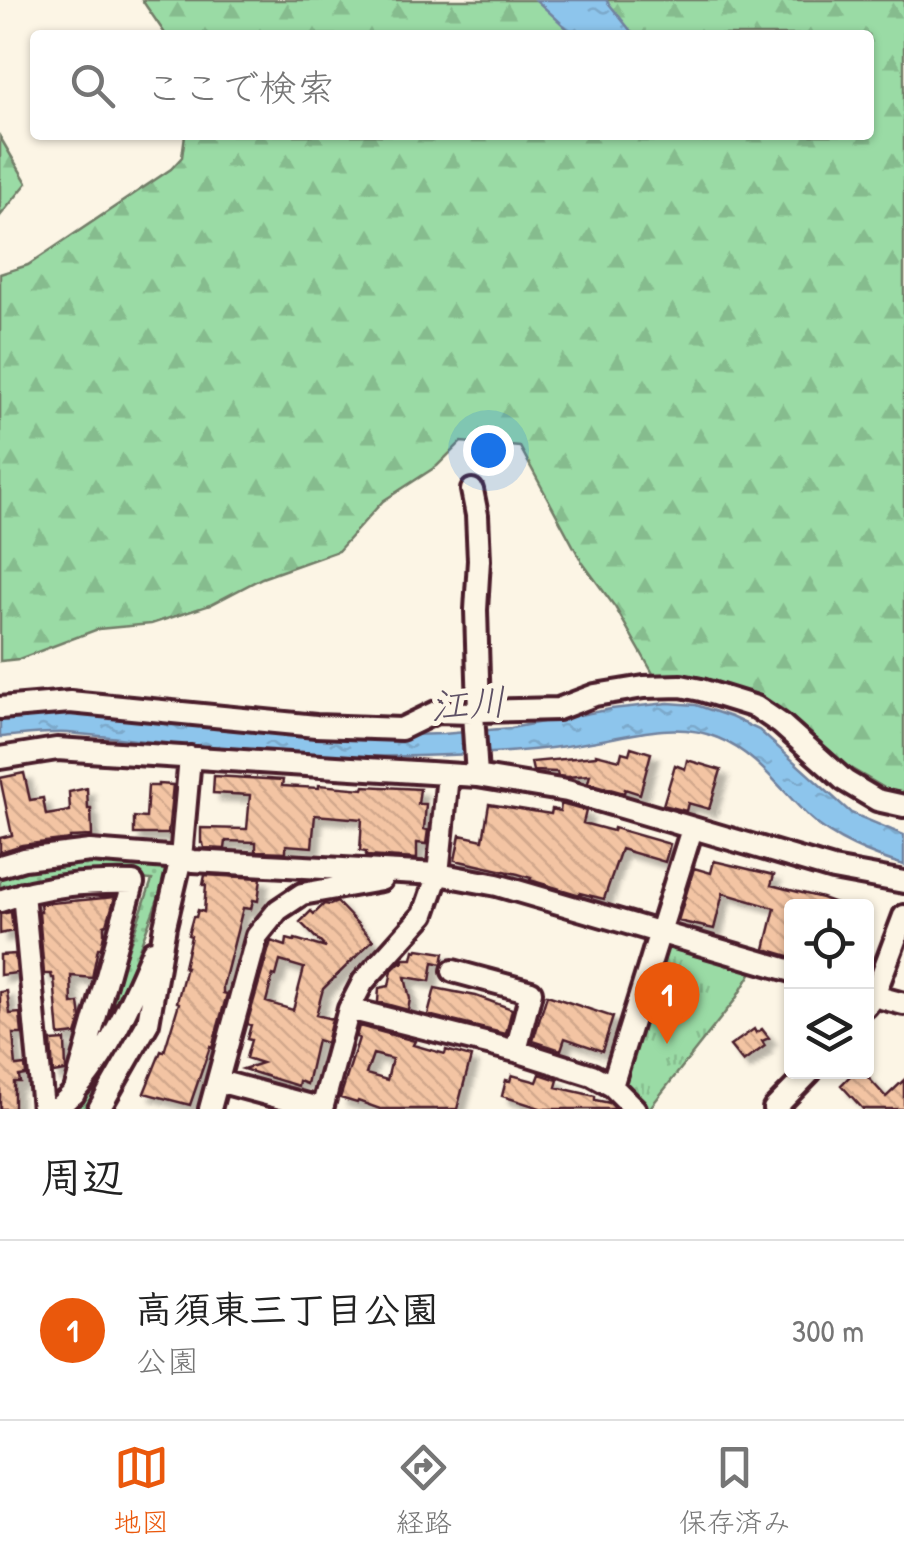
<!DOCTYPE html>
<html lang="ja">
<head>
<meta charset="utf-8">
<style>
  body { margin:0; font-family:"Patrick Hand","Klee One",sans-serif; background:#f2f2f2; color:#222 }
  .controls { position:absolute; right:30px; bottom:30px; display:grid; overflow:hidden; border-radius:10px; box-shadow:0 2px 8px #0004 }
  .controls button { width:90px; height:90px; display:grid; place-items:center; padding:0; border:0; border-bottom:2px solid #e0e0e0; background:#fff; color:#222; font:50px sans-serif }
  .you { position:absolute; left:488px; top:450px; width:35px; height:35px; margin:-25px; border:8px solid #fff; border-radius:50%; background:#1a73e8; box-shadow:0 0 0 15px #1a73e833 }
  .badge { display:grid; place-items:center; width:65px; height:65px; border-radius:50%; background:#ea580c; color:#fff; font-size:32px; font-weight:700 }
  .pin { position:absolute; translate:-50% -82px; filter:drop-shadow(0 2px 5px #0008) }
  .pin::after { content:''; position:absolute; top:52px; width:35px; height:30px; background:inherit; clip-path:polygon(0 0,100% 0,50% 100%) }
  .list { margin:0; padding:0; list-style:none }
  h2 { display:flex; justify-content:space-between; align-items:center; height:130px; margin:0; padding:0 40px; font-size:42px }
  h2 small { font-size:32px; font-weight:400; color:#767676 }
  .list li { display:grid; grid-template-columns:65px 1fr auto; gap:30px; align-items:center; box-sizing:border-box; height:180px; padding:0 40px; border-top:2px solid #e0e0e0 }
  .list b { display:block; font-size:38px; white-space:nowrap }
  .list p { margin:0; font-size:32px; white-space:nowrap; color:#767676 }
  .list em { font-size:32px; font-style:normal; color:#767676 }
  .icon { flex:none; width:55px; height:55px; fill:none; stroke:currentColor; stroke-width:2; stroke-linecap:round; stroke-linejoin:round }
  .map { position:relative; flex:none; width:904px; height:1109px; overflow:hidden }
  .search { position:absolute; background:#fff; box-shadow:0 2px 8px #0004; left:30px; right:30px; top:30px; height:110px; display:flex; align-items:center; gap:25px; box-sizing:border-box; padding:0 35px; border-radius:10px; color:#767676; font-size:38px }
  .sheet { height:310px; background:#fff }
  nav { display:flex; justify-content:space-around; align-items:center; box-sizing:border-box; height:140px; border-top:2px solid #e0e0e0; background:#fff; font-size:28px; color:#767676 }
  nav a { display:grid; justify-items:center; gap:5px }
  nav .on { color:#ea580c }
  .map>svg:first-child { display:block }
  .grass { fill:url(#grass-dots); stroke:#727d68; stroke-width:2.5 }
  .forest { fill:url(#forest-firs); stroke:#727d68; stroke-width:2.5 }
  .park { fill:url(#park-tufts); stroke:#727d68; stroke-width:2.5 }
  .water { fill:url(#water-ripples); stroke:#72839f; stroke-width:2.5 }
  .building { fill:url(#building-back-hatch); stroke:#4a1f2b; stroke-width:2.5; fill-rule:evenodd; filter:url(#shadow) }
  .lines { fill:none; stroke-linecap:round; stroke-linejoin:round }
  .minor-casing { stroke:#4a1f2b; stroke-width:28 }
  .minor { stroke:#fcf5e5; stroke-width:20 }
  .labels { text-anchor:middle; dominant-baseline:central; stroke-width:10; stroke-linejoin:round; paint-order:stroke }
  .water-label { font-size:38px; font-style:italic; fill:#5e5165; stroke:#fcf5e5 }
</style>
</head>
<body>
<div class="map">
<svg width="904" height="1109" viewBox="0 0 904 1109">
  <defs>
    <pattern id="grass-dots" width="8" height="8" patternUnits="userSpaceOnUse" patternTransform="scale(2.5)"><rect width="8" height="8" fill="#9adba5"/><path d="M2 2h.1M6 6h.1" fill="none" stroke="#86bc8e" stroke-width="1.8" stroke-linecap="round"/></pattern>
    <pattern id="forest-firs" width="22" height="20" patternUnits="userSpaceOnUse" patternTransform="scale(2.5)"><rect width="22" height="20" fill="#9adba5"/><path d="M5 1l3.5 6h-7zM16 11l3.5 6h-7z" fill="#86bc8e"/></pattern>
    <pattern id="park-tufts" width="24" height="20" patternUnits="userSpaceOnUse" patternTransform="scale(2.5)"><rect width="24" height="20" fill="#9adba5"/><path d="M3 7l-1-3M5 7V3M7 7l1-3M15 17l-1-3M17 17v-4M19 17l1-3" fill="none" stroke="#86bc8e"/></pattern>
    <pattern id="water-ripples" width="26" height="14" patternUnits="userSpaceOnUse" patternTransform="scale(2.5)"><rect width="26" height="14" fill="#8dc5ec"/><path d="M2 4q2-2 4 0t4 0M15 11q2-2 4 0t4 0" fill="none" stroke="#7ba9cb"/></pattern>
    <pattern id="building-back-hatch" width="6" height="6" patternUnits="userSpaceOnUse" patternTransform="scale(2.5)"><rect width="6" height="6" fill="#f3c4a3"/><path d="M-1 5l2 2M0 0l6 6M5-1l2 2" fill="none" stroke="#d2a88c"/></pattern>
    <filter id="shadow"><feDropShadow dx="7" dy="7" stdDeviation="2.5" flood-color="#0004"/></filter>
  </defs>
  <rect width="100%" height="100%" fill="#fcf5e5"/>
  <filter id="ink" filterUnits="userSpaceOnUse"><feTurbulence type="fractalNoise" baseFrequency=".01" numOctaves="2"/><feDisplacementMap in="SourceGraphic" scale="20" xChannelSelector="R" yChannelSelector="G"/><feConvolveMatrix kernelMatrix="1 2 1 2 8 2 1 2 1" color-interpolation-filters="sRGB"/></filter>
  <g filter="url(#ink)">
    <path class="grass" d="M 117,860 L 165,863 L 169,870 L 100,1052 L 93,1051 L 152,880 L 109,876 L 0,894 L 0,877 L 47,866 Z
      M 130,1020 L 136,1021 C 127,1041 104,1104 82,1109 C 76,1109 71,1109 65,1109 Z"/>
    <path class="forest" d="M 142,0 L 904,0 L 904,793 L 888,790 L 821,751 L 771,708 L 655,677 L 615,607 L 582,562 L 520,447 L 461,442 L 437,466 L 383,501 L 338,551 L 262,578 L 210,605 L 151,624 L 98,629 L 19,659 L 0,661 L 0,274 L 28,265 L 171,169 L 182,157 L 185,135 L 869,135 L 869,35 L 166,35 Z
      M 0,137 L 27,183 L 0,216 Z"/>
    <path class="park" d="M 670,942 L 755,967 L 735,1000 L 649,1109 L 643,1109 L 621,1087 L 662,946 Z"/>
    <path class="water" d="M 536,0 L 606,0 L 634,35 L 574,35 Z
      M 668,703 L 696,705 L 731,717 L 759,730 L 851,813 L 904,835 L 904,865 C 873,856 833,840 809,817 C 781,790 756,753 718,738 C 677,720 633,735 591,742 C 564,747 536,750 508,752 C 433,757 356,758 280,754 C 209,750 139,739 68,733 C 46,732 22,735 0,737 L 0,714 L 84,711 L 371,736 L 443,734 L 511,728 L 611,709 Z"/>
    <path class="building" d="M 631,747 L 651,753 L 640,794 L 625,789 L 624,793 L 588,783 L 590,775 L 567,777 L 558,776 L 557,772 L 533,771 L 531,762 L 596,756 L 596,754 L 620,760 L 622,752 L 629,754 Z
      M 687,760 L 721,770 L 709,809 L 688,803 L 686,811 L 663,805 L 675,765 L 685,769 Z
      M 24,773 L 30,800 L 43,798 L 46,815 L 70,811 L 69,792 L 87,788 L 88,809 L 91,809 L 92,836 L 70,837 L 70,839 L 22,845 L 0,852 L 0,838 L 12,835 L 0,778 Z
      M 214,776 L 283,780 L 282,786 L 319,788 L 319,785 L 363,789 L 364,786 L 420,789 L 418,804 L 426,804 L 424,829 L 428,830 L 426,844 L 417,843 L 417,859 L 366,856 L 366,852 L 360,851 L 362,819 L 315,815 L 312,847 L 286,845 L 286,852 L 256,851 L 256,842 L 226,841 L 225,849 L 204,848 L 203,843 L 201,843 L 201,828 L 247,829 L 250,795 L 213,793 Z
      M 158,784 L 173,785 L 168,834 L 134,834 L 134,817 L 146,818 L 148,786 L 158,786 Z
      M 489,804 L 551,814 L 552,809 L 560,811 L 561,804 L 586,811 L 583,823 L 613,831 L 614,828 L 670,844 L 665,862 L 621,849 L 604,899 L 580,893 L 580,895 L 530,880 L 531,878 L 518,874 L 455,860 L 460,835 L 483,840 Z
      M 714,861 L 774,875 L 771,885 L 822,898 L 836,903 L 835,906 L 792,906 L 792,957 L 765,949 L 775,908 L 723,893 L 714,929 L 678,921 L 694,868 L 711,873 Z
      M 205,875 L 261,878 L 258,901 L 253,900 L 251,909 L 243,908 L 223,986 L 223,993 L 227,994 L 212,1048 L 210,1047 L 190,1105 L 144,1093 L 161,1051 L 164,1052 L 179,1003 L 177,1002 L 186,967 L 184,967 L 191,936 L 188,935 L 193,917 L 196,917 L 198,910 L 204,912 L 206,885 L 203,885 Z
      M 115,897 L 107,924 L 104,925 L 104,934 L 101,948 L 98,948 L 92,978 L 71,976 L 72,1004 L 79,1003 L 81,1019 L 76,1034 L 59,1036 L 54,978 L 52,978 L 51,974 L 44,974 L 39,912 L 41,912 L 40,904 Z
      M 337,902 L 373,940 L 323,989 L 316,1015 L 332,1019 L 326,1043 L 317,1040 L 307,1084 L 299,1081 L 298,1086 L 243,1069 L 262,1063 L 246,1058 L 251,1040 L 247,1039 L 251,1025 L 247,1024 L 271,941 L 286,946 L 287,939 L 294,941 L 295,939 L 326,948 L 300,922 L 311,911 L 314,914 L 324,904 L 330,905 ZM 280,961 L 304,968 L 293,1010 L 266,1002 L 273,975 L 276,976 Z
      M 11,912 L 13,931 L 0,934 L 0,914 Z
      M 418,949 L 444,953 L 442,964 L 433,962 L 430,981 L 405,977 L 410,999 L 408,1010 L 378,1002 L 379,988 L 389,986 L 392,970 L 402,960 L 402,964 L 404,959 L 412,959 L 414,950 L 417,951 Z
      M 15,954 L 17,973 L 0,975 L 0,955 Z
      M 435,988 L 476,996 L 512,1009 L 506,1034 L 428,1015 Z
      M 7,991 L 10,1014 L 20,1013 L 22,1034 L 13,1034 L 16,1066 L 25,1065 L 26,1075 L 19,1076 L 20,1082 L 14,1082 L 14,1109 L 0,1109 L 0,992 Z
      M 547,995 L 613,1017 L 602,1051 L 565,1038 L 561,1050 L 533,1041 Z
      M 359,1026 L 415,1041 L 413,1045 L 445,1054 L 446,1050 L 471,1057 L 457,1109 L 380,1109 L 358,1101 L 357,1103 L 340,1098 L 359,1038 L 356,1037 ZM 373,1054 L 392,1059 L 387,1080 L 366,1074 Z
      M 754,1029 L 756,1033 L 762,1029 L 769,1038 L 762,1041 L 765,1046 L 743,1062 L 730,1046 Z
      M 65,1040 L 66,1071 L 53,1073 L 51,1041 Z
      M 854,1072 L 863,1072 L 886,1097 L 904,1080 L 904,1109 L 863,1109 L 841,1085 Z
      M 540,1074 L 558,1080 L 556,1087 L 595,1096 L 595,1100 L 610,1103 L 616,1109 L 543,1109 L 502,1096 L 506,1080 L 510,1081 L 512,1075 L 537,1082 Z"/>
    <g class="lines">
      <g class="minor-casing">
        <path id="minor" d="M 472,490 L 477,515 L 479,560 L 476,610 L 479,711 L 473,713 L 477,776
          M 0,708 L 70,702 L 316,726 L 401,729 L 436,712 L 473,713
          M 479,711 L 558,709 L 595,695 L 644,687 L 681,686 L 701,690 L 756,707 L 781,724 L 845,781 L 877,800 L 904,806
          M 0,758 L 57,749 L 477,776 L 567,791 L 833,869 L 904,882
          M 0,866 L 24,859 L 90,851 L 181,858 L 193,861 L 438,874 L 497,885 L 792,971
          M 23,893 L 43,1109
          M 0,901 C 44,885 87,882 133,883 L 74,1094
          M 453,971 L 531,992 L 516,1051
          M 866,994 L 904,1004
          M 866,1006 L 874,996 L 904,916
          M 349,1009 L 516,1051 L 592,1075 L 612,1086 L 635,1109
          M 218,1081 L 322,1109
          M 612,1086 L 692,829
          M 56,1109 C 105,1068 127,1008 153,951
          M 99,1109 L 148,1023 L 165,926 L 181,858 L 190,757
          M 210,1109 L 257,936 L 278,910 L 302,894 L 381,880
          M 322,1109 L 349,1009 L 363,982 L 424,914 L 438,874 L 448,775
          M 774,1109 L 810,1072"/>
      </g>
      <use href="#minor" class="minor"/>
    </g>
  </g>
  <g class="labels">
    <g class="water-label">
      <text transform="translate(468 703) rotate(-4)">江川</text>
    </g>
  </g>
</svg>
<div class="controls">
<button><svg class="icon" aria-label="locate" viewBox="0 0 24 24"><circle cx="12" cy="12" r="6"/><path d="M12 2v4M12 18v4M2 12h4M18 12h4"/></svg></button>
<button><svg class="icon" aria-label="layers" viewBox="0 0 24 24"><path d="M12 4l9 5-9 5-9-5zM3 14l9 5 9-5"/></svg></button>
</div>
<div class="you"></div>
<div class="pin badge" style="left:667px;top:1044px">1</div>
<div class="search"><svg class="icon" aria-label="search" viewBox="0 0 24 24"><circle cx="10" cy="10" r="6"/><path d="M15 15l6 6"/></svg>ここで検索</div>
</div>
<section class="sheet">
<h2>周辺<small></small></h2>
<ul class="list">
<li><span class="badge">1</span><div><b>高須東三丁目公園</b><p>公園</p></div><em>300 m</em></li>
</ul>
</section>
<nav>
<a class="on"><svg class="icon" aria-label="map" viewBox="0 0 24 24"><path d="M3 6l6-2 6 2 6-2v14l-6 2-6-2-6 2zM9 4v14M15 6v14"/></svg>地図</a>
<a><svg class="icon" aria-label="directions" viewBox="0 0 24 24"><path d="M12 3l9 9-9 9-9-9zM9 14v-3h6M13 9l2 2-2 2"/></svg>経路</a>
<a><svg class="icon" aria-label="saved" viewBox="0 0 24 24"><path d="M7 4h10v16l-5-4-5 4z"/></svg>保存済み</a>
</nav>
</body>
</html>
